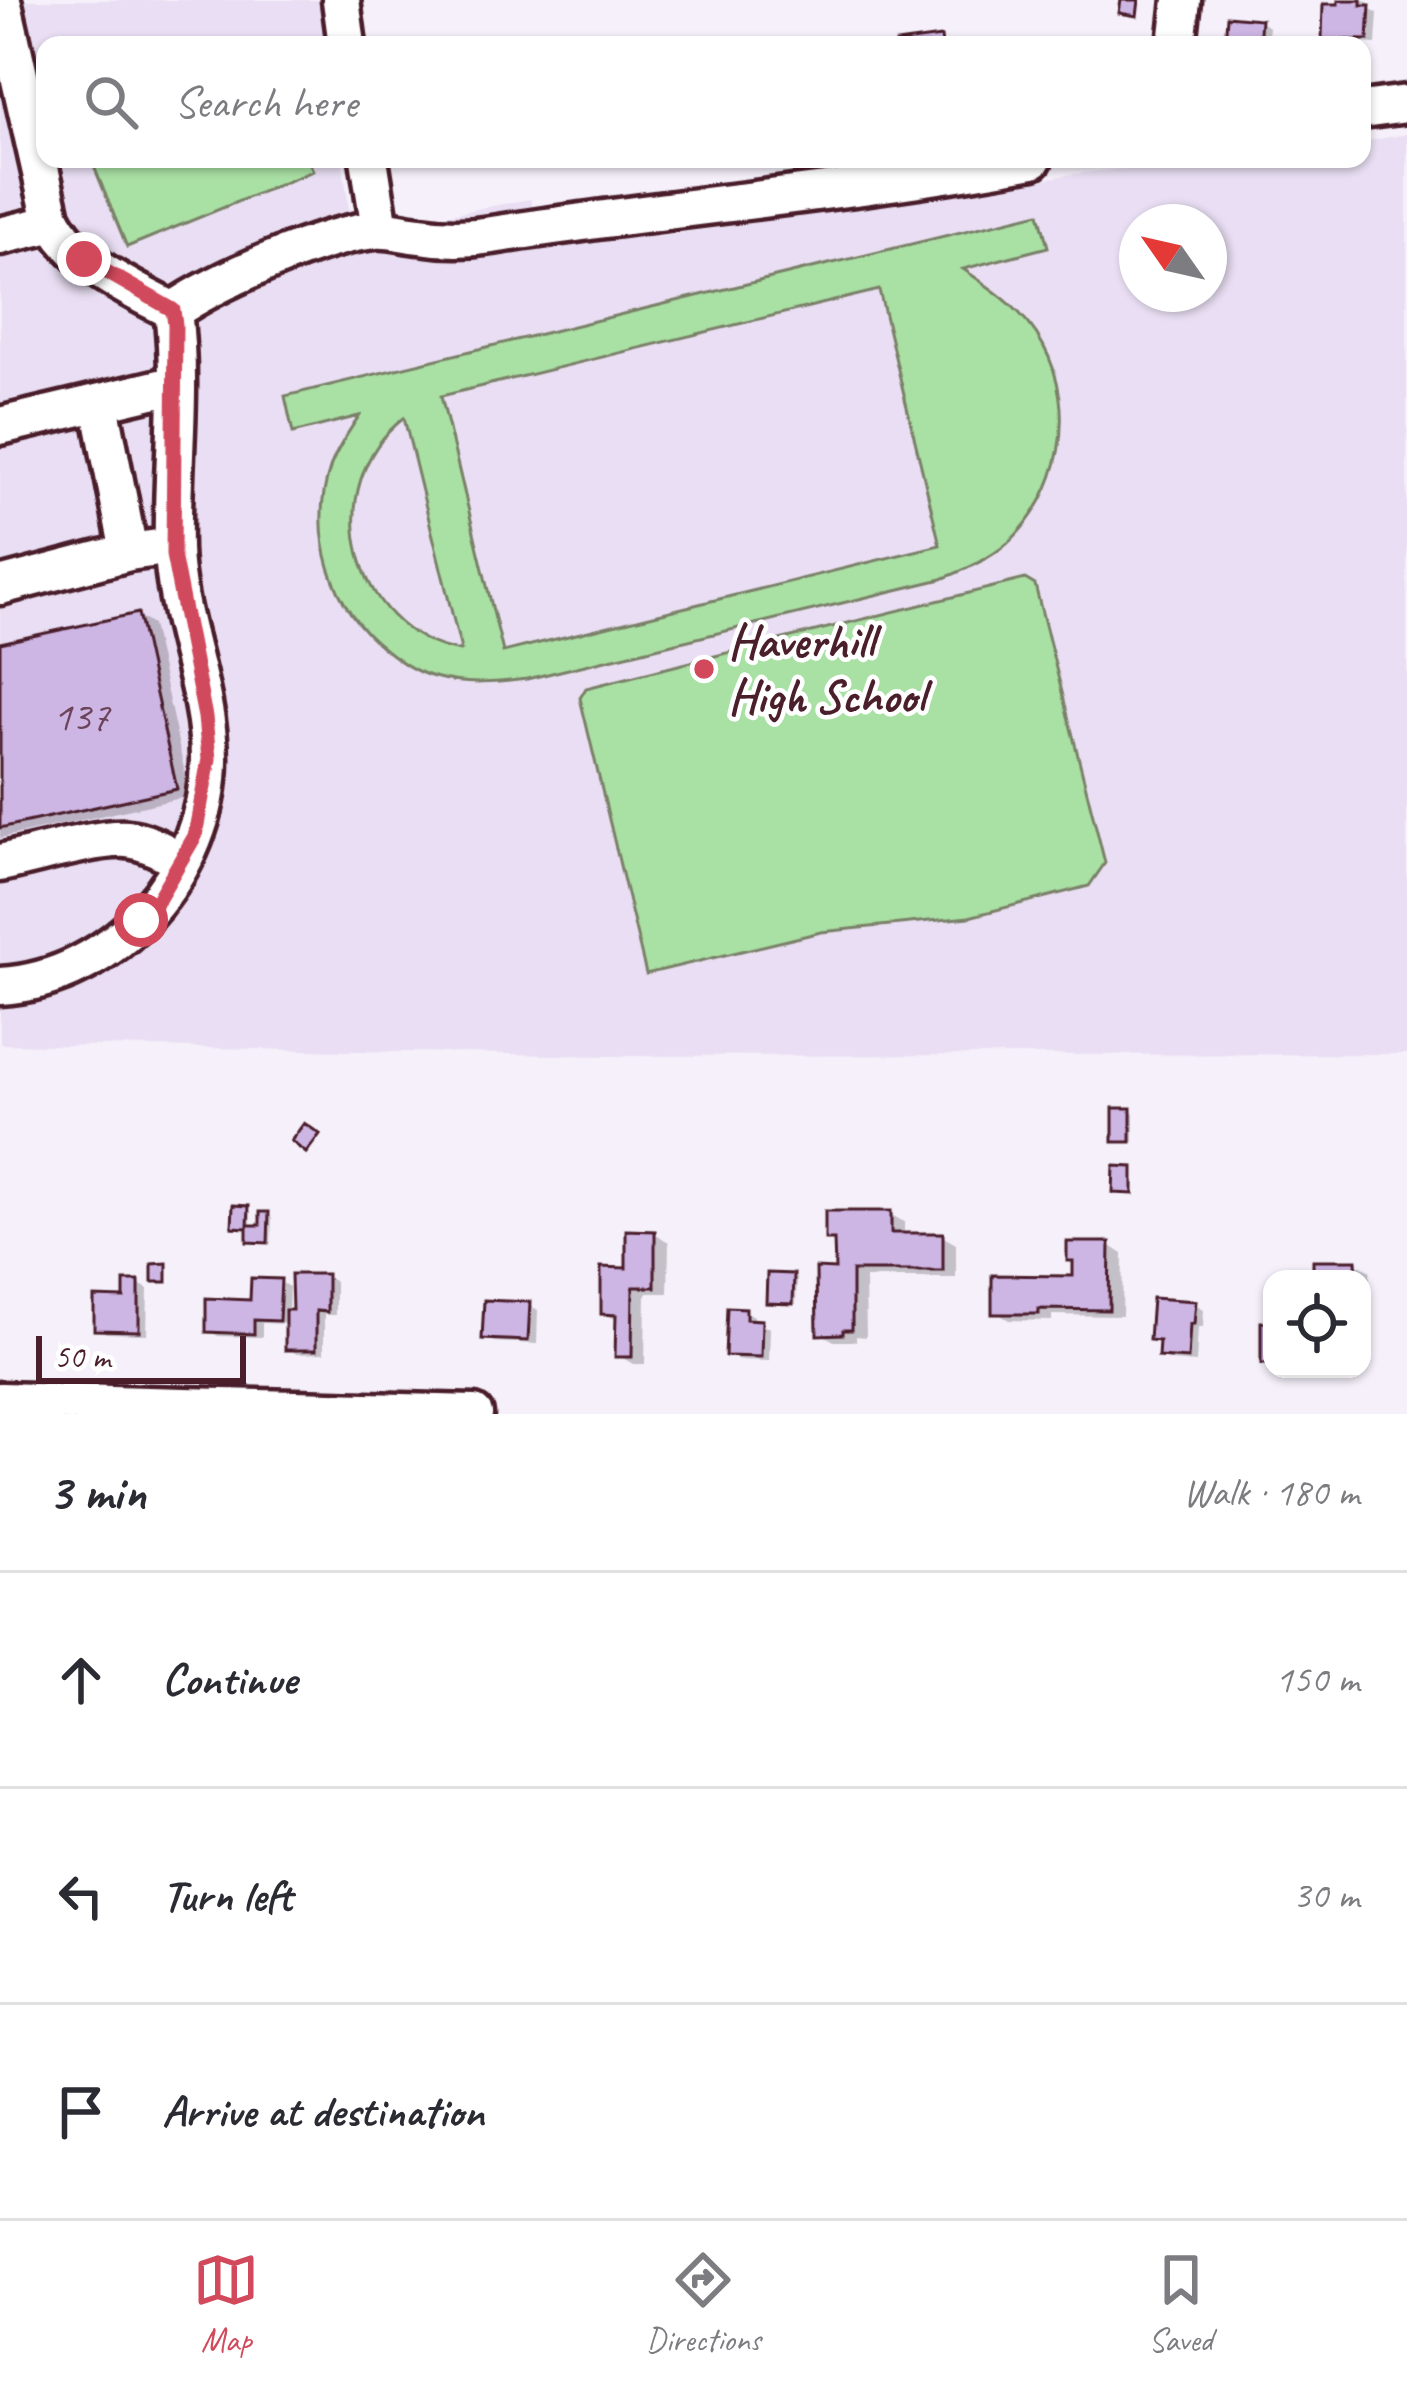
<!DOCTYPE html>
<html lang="en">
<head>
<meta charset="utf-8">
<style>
  body { margin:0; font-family:Caveat,sans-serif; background:#f2f2f3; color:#2b2b33 }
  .controls { position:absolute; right:36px; bottom:36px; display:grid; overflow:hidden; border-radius:24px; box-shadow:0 3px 9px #0004 }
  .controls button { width:108px; height:108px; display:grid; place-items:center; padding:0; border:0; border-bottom:3px solid #e1e1e2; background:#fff; color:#2b2b33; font:60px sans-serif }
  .compass { position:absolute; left:1119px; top:204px; width:108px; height:108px; border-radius:50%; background:#fff; box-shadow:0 3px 9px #0004; rotate:304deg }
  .scale { position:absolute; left:36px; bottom:30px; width:210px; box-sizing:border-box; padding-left:12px; border:6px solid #4a1f2b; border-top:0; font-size:33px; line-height:42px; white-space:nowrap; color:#4a1f2b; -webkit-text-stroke:9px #fff; paint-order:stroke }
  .stop { position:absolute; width:36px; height:36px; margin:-27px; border:9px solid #d1495b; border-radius:50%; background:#fff }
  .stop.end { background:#d1495b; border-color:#fff; box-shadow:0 3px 12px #0008 }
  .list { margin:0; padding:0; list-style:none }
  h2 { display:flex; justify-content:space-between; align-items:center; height:156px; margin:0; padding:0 48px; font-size:51px }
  h2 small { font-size:39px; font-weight:400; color:#7c7c81 }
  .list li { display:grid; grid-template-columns:78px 1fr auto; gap:36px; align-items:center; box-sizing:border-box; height:216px; padding:0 48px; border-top:3px solid #e1e1e2 }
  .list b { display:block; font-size:45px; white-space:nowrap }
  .list em { font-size:39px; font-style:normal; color:#7c7c81 }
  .icon { flex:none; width:66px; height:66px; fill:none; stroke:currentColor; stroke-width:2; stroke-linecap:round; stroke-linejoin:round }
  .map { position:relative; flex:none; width:1407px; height:1414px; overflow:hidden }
  .search { position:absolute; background:#fff; box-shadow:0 3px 9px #0004; left:36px; right:36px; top:36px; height:132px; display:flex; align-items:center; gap:30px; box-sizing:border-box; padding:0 42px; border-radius:24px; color:#7c7c81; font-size:45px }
  .sheet { height:804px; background:#fff }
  nav { display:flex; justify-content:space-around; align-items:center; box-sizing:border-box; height:168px; border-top:3px solid #e1e1e2; background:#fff; font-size:33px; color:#7c7c81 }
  nav a { display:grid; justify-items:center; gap:6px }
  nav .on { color:#d1495b }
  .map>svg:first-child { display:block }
  .built { fill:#e9def3; fill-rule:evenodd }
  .green { fill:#a9e0a4; stroke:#7a8068; stroke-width:3; fill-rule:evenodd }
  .shadow { fill:#0003 }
  .building { fill:#cdb5e4; stroke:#4a1f2b; stroke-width:3 }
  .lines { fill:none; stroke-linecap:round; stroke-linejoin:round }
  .minor-casing { stroke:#4a1f2b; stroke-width:45 }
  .minor { stroke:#fff; stroke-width:36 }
  .route { stroke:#d1495b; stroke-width:15 }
  .poi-dot { fill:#d1495b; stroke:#fff; stroke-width:4.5 }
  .labels { text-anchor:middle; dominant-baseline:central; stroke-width:9; stroke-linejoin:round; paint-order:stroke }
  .number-label { font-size:42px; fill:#6b4459 }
  .poi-label { font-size:48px; font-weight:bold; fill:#4a1f2b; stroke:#fff; text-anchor:start }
</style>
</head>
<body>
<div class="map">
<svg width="1407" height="1414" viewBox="0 0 1407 1414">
  <rect width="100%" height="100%" fill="#f5f0fa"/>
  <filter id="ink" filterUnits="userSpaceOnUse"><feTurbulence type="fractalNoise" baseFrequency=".00833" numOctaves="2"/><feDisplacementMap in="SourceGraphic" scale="24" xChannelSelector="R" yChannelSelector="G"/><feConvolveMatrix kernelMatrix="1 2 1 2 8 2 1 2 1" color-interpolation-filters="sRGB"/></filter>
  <g filter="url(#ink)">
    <path class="built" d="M 0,0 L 322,0 L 328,45 L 45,45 L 45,159 L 342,159 L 349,209 L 418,220 L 530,199 L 545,244 L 657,236 L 954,195 L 1073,174 L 1160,165 L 1243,159 L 1362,159 L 1362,142 L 1407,134 L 1407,1054 L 608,1056 L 0,1044 ZM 1137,222 L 1209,222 L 1209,294 L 1137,294 Z"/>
    <path class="green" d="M 91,159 L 308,159 L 313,171 L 127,247 Z
      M 1039,213 L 1048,247 L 963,269 C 994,290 1025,311 1043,345 C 1078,409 1061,495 1008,543 C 988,560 966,569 942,579 L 527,679 C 496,683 465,686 434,677 C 415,672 401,662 386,650 C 330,607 308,532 331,465 C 338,447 349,431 359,416 L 293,433 L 285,396 ZM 879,290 L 940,545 L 503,652 L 441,396 ZM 404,418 L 461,650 L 460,651 C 351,632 317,485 404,418 Z
      M 1025,579 L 1035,585 L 1105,863 L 1089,886 L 969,917 L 821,932 L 646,974 L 580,698 L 586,688 Z"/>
    <path class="shadow" d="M 1341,0 L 1364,0 L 1369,3 L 1369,8 L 1378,13 L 1376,44 L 1334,42 L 1325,37 L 1341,7 Z
      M 1260,22 L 1269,27 L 1267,45 L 1228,45 Z
      M 138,616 L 152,625 L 190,796 L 0,838 L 0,646 Z
      M 1130,1111 L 1134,1113 L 1134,1142 L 1119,1143 L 1116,1141 Z
      M 248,1209 L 251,1211 L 251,1228 L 263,1228 L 268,1215 L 272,1217 L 271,1243 L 253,1243 L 250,1241 L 250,1228 L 235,1226 Z
      M 890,1214 L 904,1222 L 904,1236 L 942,1236 L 956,1244 L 956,1278 L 865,1278 L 866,1337 L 856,1336 L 856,1341 L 834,1341 L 820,1333 L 838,1272 L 838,1244 L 828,1238 Z
      M 655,1234 L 669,1242 L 668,1293 L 646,1293 L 645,1364 L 633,1364 L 618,1355 L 619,1321 L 604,1313 Z
      M 1109,1245 L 1123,1254 L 1122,1316 L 1052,1315 L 1052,1321 L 1009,1320 L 995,1312 L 1076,1279 L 1076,1263 L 1070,1259 Z
      M 1356,1263 L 1370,1271 L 1370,1309 L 1362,1309 L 1362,1279 L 1301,1279 L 1301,1272 Z
      M 326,1277 L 335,1282 L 335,1315 L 324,1315 L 324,1353 L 297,1354 L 288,1349 L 288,1324 L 262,1323 L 262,1337 L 218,1336 L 209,1331 L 253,1303 L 280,1282 L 289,1287 L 288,1313 L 295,1313 Z
      M 793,1277 L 797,1278 L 796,1304 L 769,1302 Z
      M 139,1284 L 148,1289 L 147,1334 L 106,1333 L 97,1328 Z
      M 1195,1304 L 1204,1309 L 1203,1327 L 1198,1327 L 1196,1363 L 1170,1361 L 1161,1356 L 1162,1344 L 1152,1338 Z
      M 529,1305 L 538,1310 L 537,1344 L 494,1342 L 485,1337 Z
      M 745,1311 L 754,1316 L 754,1323 L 770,1328 L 769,1361 L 737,1360 L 728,1354 Z"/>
    <path class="building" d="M 1121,0 L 1139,0 L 1137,16 L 1119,13 Z
      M 1338,0 L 1361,0 L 1361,5 L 1370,5 L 1368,40 L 1322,39 L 1323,4 L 1338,4 Z
      M 1227,16 L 1261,19 L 1259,45 L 1225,45 Z
      M 941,37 L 942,45 L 896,45 L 896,43 Z
      M 138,613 L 177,789 L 0,828 L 0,643 Z
      M 138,613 L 177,789 L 0,828 L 0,643 Z
      M 1113,1108 L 1131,1108 L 1131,1142 L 1113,1142 Z
      M 304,1123 L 320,1134 L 306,1153 L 291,1141 Z
      M 1114,1166 L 1133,1167 L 1133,1194 L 1113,1193 Z
      M 233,1205 L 249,1206 L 248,1225 L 260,1225 L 260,1212 L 269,1212 L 268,1243 L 247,1242 L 247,1228 L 232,1227 Z
      M 825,1211 L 891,1211 L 891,1233 L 943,1233 L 943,1271 L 852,1271 L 852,1330 L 843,1330 L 843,1334 L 817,1335 L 816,1268 L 835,1269 L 834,1240 L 825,1240 Z
      M 626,1230 L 655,1231 L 655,1287 L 633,1287 L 632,1357 L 615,1357 L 616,1315 L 601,1314 L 601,1267 L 626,1268 Z
      M 1067,1242 L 1110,1242 L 1109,1310 L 1039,1309 L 1039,1314 L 992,1314 L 992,1275 L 1073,1276 L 1073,1261 L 1067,1261 Z
      M 1313,1260 L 1356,1260 L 1357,1279 L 1298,1279 L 1298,1269 L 1313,1269 Z
      M 167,1263 L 167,1282 L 152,1282 L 152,1264 Z
      M 767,1273 L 794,1274 L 793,1304 L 766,1303 Z
      M 291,1274 L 327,1274 L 327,1312 L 316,1311 L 316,1350 L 285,1350 L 285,1310 L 292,1310 Z
      M 251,1278 L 281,1279 L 279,1321 L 254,1320 L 254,1334 L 206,1332 L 206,1298 L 250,1300 Z
      M 124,1281 L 139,1281 L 139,1331 L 94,1330 L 94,1297 L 124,1298 Z
      M 1152,1298 L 1196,1301 L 1194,1324 L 1190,1324 L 1188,1359 L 1158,1357 L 1159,1341 L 1149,1340 Z
      M 484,1300 L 530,1302 L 528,1341 L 482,1339 Z
      M 727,1307 L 746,1308 L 746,1319 L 762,1320 L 761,1357 L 725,1356 Z
      M 1261,1322 L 1272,1322 L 1272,1364 L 1261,1364 Z"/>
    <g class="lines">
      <g class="minor-casing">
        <path id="minor" d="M 2,0 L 51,217 C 74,264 128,287 173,311
          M 341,0 L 347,45
          M 1177,45 L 1182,0
          M 1362,110 L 1407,104
          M 369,159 L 380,229
          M 0,236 L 54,223
          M 173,311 C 218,280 321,235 375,230 C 389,228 405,234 420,235 C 444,239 468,239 492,235 C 672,207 854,192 1033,159
          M 100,404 L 129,552
          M 0,426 L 177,384
          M 0,586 L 129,552 L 173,546
          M 0,863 C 33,856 95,837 127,839 C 147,841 164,852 182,861
          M 0,986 C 115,980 210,870 209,757 C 208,687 175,618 173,549 C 171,470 183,390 173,311
          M 0,1401 L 474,1414"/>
      </g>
      <use href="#minor" class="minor"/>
    </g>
  </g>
  <g class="lines" filter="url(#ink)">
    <path class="route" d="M 84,259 L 173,310 L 175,325 L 173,555 L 205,717 L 209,759 L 195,836 L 158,899 L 141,920"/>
  </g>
  <circle class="poi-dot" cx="704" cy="669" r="12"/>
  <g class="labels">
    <g class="number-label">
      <text x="81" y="716">137</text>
    </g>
    <g class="poi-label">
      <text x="728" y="641">Haverhill<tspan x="728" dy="55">High School</tspan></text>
    </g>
  </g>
</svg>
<div class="controls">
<button><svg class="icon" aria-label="locate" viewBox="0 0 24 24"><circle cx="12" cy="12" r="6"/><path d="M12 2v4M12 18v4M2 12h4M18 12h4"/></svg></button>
</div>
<svg class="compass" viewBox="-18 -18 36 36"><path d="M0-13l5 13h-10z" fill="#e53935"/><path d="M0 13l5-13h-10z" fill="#7c7c81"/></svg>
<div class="scale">50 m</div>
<div class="stop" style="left:141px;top:920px"></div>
<div class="stop end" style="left:84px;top:259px"></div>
<div class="search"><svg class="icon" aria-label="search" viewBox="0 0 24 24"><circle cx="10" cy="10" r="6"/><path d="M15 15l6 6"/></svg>Search here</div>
</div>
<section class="sheet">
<h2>3 min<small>Walk · 180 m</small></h2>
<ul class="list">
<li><svg class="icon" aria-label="ahead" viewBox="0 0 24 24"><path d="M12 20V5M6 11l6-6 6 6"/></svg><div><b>Continue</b></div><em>150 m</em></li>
<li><svg class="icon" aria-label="left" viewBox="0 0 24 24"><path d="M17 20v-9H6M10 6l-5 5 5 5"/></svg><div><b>Turn left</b></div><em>30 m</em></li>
<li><svg class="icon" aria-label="arrive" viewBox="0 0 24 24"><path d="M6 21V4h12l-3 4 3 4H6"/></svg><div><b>Arrive at destination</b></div></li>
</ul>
</section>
<nav>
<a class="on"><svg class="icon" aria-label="map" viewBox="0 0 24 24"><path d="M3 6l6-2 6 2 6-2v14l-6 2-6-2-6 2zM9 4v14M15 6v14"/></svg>Map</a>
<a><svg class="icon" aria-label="directions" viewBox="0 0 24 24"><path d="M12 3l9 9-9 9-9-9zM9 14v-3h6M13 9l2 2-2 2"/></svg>Directions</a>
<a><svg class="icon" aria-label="saved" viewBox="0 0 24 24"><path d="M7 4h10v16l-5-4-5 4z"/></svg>Saved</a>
</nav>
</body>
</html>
